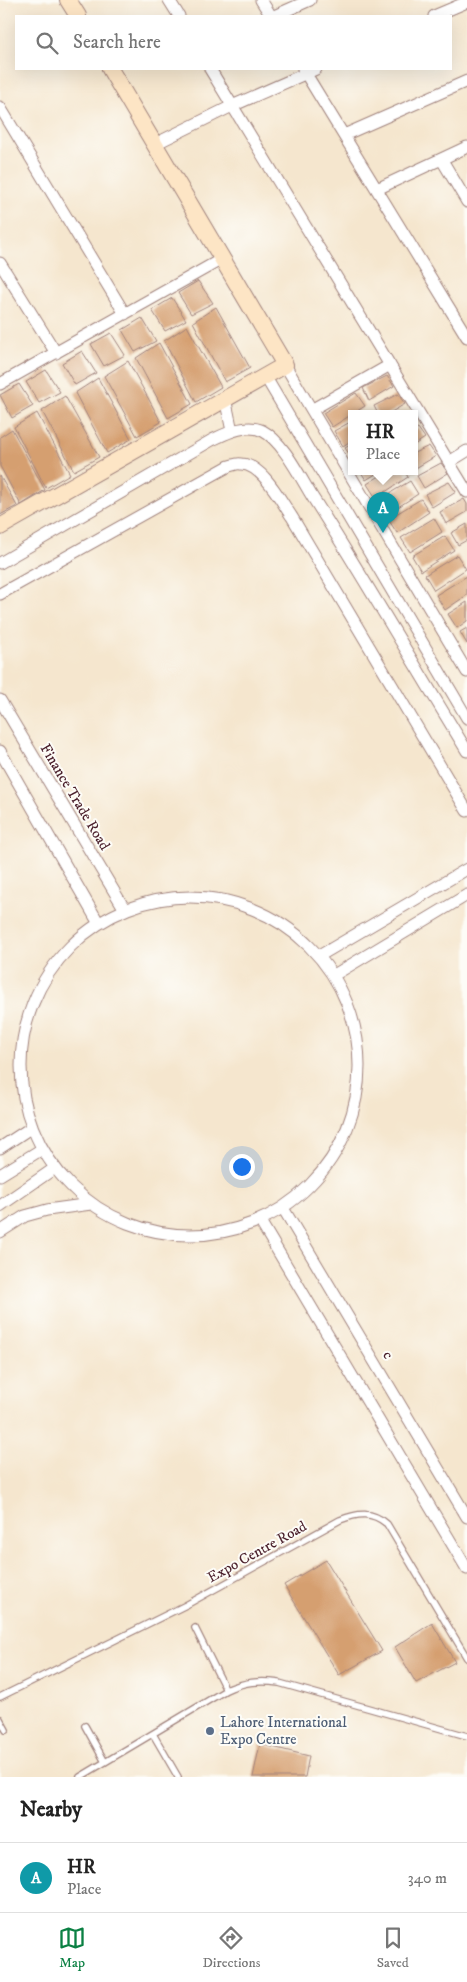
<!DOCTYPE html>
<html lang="en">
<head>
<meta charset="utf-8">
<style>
  body { margin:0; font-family:"IM FELL DW Pica",serif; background:#f2f2f2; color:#222 }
  .you { position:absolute; left:241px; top:1166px; width:18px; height:18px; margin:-12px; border:4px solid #fff; border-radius:50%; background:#1a73e8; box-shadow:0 0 0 8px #1a73e833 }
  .badge { display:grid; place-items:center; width:32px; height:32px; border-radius:50%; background:#0b8043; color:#fff; font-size:16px; font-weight:700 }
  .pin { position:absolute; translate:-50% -41px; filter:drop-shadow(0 1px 2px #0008) }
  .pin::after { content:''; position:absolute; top:26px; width:18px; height:15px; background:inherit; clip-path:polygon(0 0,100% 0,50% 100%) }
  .popup { position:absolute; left:348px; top:410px; width:70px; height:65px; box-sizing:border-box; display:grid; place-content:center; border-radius:0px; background:#fff; filter:drop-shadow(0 1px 4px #0005); font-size:16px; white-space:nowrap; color:#767676 }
  .popup b { font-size:19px; color:#222 }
  .popup::after { content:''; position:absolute; left:50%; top:100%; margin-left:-10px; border:10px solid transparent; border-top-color:#fff }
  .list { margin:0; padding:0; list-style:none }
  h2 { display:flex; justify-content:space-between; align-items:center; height:65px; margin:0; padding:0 20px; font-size:21px }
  h2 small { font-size:16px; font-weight:400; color:#767676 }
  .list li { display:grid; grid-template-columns:32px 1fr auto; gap:15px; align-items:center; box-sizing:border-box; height:70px; padding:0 20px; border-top:1px solid #e0e0e0 }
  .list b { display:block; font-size:19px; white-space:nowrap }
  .list p { margin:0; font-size:16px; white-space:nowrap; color:#767676 }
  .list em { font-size:16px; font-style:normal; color:#767676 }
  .icon { flex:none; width:28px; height:28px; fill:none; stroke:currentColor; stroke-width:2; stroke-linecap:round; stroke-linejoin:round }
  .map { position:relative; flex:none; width:467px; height:1777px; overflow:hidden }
  .search { position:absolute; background:#fff; box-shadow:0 5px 20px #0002; left:15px; right:15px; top:15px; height:55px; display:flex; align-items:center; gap:12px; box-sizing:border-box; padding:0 18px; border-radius:0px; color:#767676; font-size:19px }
  .sheet { height:135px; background:#fff }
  nav { display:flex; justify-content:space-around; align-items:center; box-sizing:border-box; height:70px; border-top:1px solid #e0e0e0; background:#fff; font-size:14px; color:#767676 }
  nav a { display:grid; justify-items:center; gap:2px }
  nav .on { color:#0b8043 }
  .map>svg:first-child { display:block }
  .building { fill:#d59f70 }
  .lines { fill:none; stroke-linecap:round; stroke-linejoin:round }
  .lane-casing { stroke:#a0827c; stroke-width:8 }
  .street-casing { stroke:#a0827c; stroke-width:13 }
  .secondary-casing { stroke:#a0827c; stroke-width:18 }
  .lane { stroke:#fff; stroke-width:5.5 }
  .street { stroke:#fff; stroke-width:11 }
  .secondary { stroke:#fde5c5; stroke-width:16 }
  .service-dot { fill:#5c6f8a; stroke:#fdfcf7; stroke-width:2 }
  .labels { text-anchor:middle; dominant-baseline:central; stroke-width:4; stroke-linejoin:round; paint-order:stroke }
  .street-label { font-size:15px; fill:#4a1f2b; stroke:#fdfcf7 }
  .service-label { font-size:15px; fill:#4e5e75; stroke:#fdfcf7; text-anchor:start }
</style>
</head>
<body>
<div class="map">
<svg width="467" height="1777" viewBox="0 0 467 1777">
  <rect width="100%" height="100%" fill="#fdfcf7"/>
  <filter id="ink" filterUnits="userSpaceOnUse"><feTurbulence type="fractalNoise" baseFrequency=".02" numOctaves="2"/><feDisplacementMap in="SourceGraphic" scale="10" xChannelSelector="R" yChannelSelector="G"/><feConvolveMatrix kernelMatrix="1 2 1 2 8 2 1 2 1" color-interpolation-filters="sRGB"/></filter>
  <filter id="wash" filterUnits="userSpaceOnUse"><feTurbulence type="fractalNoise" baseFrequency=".0096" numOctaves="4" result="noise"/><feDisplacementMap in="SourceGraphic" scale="20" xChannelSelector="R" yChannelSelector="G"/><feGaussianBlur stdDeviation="1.12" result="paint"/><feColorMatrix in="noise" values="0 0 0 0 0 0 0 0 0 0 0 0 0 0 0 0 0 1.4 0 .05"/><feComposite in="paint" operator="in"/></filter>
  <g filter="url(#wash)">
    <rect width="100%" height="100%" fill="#f5e6ce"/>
    <g id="blocks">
      <path class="building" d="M 198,281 L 213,303 L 191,314 L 178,293 Z
        M 172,298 L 186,320 L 165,331 L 152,310 Z
        M 216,307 L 250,368 L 225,382 L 193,322 Z
        M 142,318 L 156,341 L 135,352 L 122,330 Z
        M 187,326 L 221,387 L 196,402 L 164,341 Z
        M 111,333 L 125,355 L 104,366 L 91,344 Z
        M 159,343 L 192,404 L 168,418 L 136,358 Z
        M 82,351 L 96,373 L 75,385 L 62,363 Z
        M 128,361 L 161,422 L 137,436 L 104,376 Z
        M 46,370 L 60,392 L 39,403 L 26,382 Z
        M 387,376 L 394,386 L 369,401 L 363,388 Z
        M 98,378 L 131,439 L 107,453 L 75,393 Z
        M 19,384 L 33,406 L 12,418 L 0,395 Z
        M 356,393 L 365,406 L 332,427 L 323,413 Z
        M 398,394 L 405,404 L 388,414 L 378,414 L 374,406 Z
        M 65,396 L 99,457 L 74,471 L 42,411 Z
        M 37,413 L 70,474 L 46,488 L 14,427 Z
        M 352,421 L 352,440 L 343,446 L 334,431 Z
        M 418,428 L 425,438 L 414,445 L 414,430 Z
        M 12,429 L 45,490 L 21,505 L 0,466 L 0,437 Z
        M 352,444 L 352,458 L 345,448 Z
        M 429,446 L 436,456 L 414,469 L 414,453 Z
        M 441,463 L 448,473 L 424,488 L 417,476 Z
        M 361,472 L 379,472 L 366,480 Z
        M 386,472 L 405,472 L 408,477 L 376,498 L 367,484 Z
        M 0,476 L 17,506 L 0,515 Z
        M 410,481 L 418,494 L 386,515 L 377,501 Z
        M 449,482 L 456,492 L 432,507 L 425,494 Z
        M 421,499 L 429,512 L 397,533 L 388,519 Z
        M 464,499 L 467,504 L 467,512 L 446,524 L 440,512 Z
        M 434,518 L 442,532 L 410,552 L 401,538 Z
        M 467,524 L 467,540 L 458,545 L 451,533 Z
        M 445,536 L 454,550 L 421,571 L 412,556 Z
        M 457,555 L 466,569 L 434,590 L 425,575 Z
        M 467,576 L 467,595 L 445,610 L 436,595 Z
        M 467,602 L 467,621 L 457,628 L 448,614 Z
        M 467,628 L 467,644 L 460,632 Z
        M 326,1560 L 382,1651 L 339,1675 L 284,1585 Z
        M 432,1623 L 455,1662 L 416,1683 L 395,1647 Z
        M 260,1744 L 309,1756 L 305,1777 L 253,1777 Z"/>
    </g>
  </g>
  <g filter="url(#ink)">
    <use href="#blocks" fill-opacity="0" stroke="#a0827c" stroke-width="1"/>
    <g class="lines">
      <g class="lane-casing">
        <path id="lane" d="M 195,1628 L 226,1690
          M 0,1697 L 186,1605 L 340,1520 C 358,1513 372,1511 387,1524 L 467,1658
          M 0,1719 L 6,1730
          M 85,1726 L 105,1762
          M 153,1734 L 178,1777
          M 80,1777 L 226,1690 C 244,1682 259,1680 279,1683 L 467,1736"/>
      </g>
      <g class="street-casing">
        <path id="street" d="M 169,0 L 179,16
          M 261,0 L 271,16
          M 274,16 L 310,0
          M 434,16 L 467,2
          M 210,69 L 467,492
          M 303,69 L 467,337
          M 0,107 L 125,314
          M 344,135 L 467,81
          M 155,144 L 232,106 L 316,69
          M 442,160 L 467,202
          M 377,189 L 467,147
          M 0,263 L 56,353
          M 285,365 L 467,672
          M 265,376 L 467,718
          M 0,384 L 222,259
          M 225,398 L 232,431
          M 313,409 L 390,365
          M 449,462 L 467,451
          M 0,563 L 212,440 C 227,433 246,423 263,431 C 284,442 302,481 315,501 C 367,583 416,668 467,751
          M 0,594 L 229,466 C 233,465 238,463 241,464 C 262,464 281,501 292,517 L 467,811
          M 0,700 L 124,908
          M 0,751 L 98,922
          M21 1066a169 169 0 1 1 338 0a169 169 0 1 1-338 0Z
          M 319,956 L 467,869
          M 334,975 L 467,895
          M 0,1148 L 32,1127
          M 0,1175 L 42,1149
          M 0,1206 L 55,1168
          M 283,1208 L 467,1517
          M 260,1221 L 467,1569
          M 0,1232 L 25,1216 L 47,1210 L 91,1204"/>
      </g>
      <g class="secondary-casing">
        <path id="secondary" d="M 68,0 L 78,16
          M 0,527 L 285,365 L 110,69"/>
      </g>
      <use href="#lane" class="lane"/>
      <use href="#street" class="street"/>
      <use href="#secondary" class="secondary"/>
    </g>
  </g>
  <circle class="service-dot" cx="210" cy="1731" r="5"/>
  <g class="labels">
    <g class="street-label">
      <text transform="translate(75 797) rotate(59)">Finance Trade Road</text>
      <text transform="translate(388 1355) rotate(59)">c</text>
      <text transform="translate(257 1552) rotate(-29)">Expo Centre Road</text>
    </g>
    <g class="service-label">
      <text x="220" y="1722">Lahore International<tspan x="220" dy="17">Expo Centre</tspan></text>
    </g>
  </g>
</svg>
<div class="you"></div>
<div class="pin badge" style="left:383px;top:533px;background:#0f9aa8">A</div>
<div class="popup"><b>HR</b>Place</div>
<div class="search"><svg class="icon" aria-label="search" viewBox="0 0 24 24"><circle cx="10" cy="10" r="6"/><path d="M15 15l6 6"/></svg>Search here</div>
</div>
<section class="sheet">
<h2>Nearby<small></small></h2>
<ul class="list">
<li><span class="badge" style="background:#0f9aa8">A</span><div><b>HR</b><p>Place</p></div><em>340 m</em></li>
</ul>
</section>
<nav>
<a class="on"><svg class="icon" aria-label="map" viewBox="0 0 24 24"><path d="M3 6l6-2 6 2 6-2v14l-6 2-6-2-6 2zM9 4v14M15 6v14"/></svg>Map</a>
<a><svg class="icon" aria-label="directions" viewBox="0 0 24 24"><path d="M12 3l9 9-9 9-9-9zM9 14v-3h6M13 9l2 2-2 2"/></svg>Directions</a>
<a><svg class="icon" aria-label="saved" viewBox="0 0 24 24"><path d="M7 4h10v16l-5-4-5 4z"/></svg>Saved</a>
</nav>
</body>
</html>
